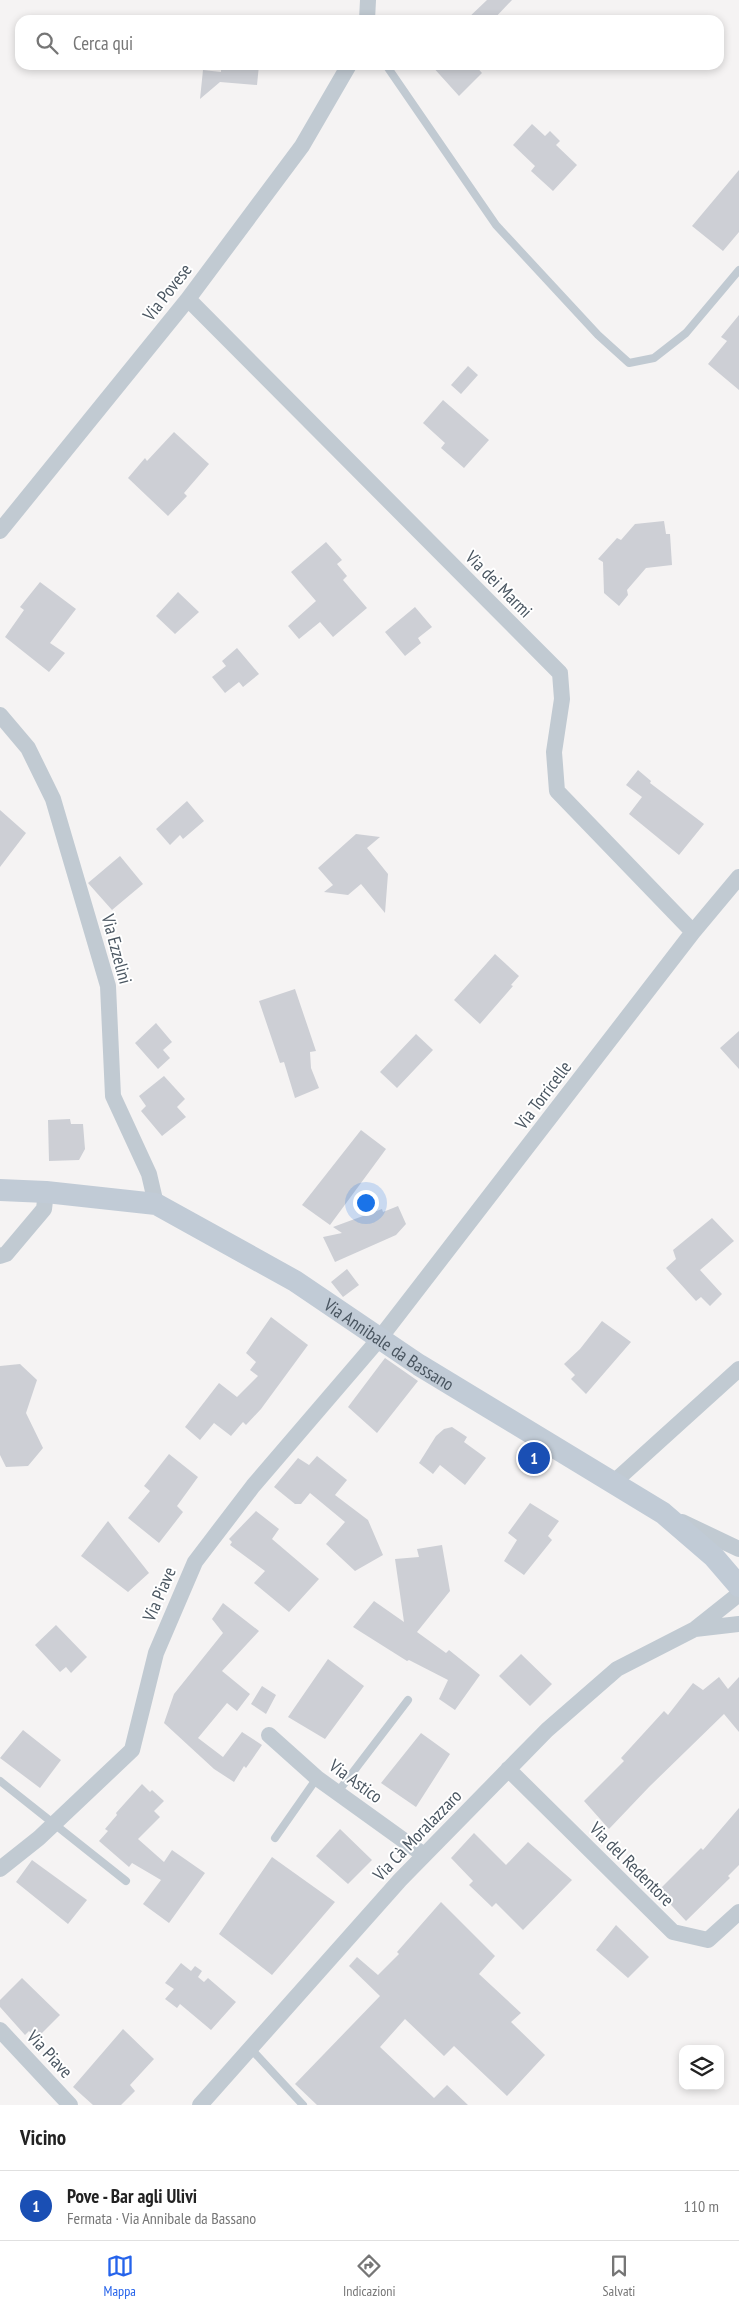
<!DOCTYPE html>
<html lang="it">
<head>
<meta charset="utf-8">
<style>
  body { margin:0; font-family:"PT Sans Narrow",sans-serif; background:#f2f2f2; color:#222 }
  .controls { position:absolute; right:15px; bottom:15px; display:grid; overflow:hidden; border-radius:10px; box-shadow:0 2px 8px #0003 }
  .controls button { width:45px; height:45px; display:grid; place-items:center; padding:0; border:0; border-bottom:1px solid #e0e0e0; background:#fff; color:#222; font:25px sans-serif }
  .you { position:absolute; left:365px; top:1202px; width:18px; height:18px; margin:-12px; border:4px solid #fff; border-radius:50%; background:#1a73e8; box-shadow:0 0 0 8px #1a73e833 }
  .badge { display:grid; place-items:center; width:32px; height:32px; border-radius:50%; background:#2563eb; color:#fff; font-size:16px; font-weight:700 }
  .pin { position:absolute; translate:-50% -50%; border:2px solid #fff; box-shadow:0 1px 5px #0006 }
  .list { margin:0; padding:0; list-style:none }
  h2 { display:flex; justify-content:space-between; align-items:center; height:65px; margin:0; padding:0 20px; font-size:21px }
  h2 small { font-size:16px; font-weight:400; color:#767676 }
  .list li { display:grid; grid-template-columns:32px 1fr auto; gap:15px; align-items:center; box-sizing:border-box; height:70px; padding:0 20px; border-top:1px solid #e0e0e0 }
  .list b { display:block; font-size:19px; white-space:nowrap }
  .list p { margin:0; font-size:16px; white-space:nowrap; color:#767676 }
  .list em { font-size:16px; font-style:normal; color:#767676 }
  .icon { flex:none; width:28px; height:28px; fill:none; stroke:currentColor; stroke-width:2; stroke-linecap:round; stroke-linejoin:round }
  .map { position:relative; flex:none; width:739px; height:2105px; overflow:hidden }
  .search { position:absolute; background:#fff; box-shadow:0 2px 8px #0003; left:15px; right:15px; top:15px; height:55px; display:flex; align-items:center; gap:12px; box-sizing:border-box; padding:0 18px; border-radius:15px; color:#767676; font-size:19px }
  .sheet { height:135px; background:#fff }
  nav { display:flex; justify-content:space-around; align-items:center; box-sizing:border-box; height:70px; border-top:1px solid #e0e0e0; background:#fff; font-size:14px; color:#767676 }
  nav a { display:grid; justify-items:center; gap:2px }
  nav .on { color:#2563eb }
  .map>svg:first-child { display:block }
  .building { fill:#cdcfd5 }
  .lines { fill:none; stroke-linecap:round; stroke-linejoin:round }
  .lane { stroke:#c1cad2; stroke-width:8 }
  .street { stroke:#c1cad2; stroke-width:16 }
  .secondary { stroke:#c1cbd6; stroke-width:22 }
  .labels { text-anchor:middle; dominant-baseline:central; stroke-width:4; stroke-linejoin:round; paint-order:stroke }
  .street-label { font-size:18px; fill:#4a5661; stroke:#fff }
</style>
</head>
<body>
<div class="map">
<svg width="739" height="2105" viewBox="0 0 739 2105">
  <rect width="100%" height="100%" fill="#f5f3f3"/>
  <path class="building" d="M 487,0 L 512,0 L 493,20 L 466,20 Z
    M 221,65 L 259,65 L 257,85 L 220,82 L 200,99 L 203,70 L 221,72 Z
    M 431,65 L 475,65 L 482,73 L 459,96 Z
    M 532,124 L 545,136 L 550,131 L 560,141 L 556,145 L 577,165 L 553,191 L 531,171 L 535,166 L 513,145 Z
    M 739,170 L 739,232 L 723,251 L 692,226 Z
    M 739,315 L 739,390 L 708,364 L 727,341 L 721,337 Z
    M 468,366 L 478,375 L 461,394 L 451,385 Z
    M 443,400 L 489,440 L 464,468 L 441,448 L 445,443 L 423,423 Z
    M 174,432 L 209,464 L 184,493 L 187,496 L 168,516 L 128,478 L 145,458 L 147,461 Z
    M 664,521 L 666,534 L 670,534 L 672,565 L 646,568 L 627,590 L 628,595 L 619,606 L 604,593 L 603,562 L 598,559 L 617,538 L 621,540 L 635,524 Z
    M 326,542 L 342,560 L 337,564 L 347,576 L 343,580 L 367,608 L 333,637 L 320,622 L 299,639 L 288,626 L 316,601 L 291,572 Z
    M 40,582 L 76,609 L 50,643 L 65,653 L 49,672 L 5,637 L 24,610 L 20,607 Z
    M 178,592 L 199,612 L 175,634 L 156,616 Z
    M 415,607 L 432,627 L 418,638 L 421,643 L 405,656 L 385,632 Z
    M 237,648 L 259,674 L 243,687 L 239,682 L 225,693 L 212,677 L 226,666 L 222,661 Z
    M 638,770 L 651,781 L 650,783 L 704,824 L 679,855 L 629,814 L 642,797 L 626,785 Z
    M 187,801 L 204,821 L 183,839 L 180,835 L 170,845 L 156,829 Z
    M 0,810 L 26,833 L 0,867 Z
    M 356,834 L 380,837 L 367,848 L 388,874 L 385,913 L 361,884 L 348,895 L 324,892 L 333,885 L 318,868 Z
    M 120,856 L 143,884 L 112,910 L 88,883 Z
    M 495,954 L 519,976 L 511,985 L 513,986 L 480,1024 L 454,1000 Z
    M 295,989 L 316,1051 L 310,1052 L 311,1068 L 319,1088 L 295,1098 L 284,1062 L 280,1063 L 259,1001 Z
    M 156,1023 L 172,1042 L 163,1050 L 170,1058 L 158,1069 L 135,1043 Z
    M 739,1031 L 739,1069 L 720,1048 Z
    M 416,1034 L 433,1050 L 397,1088 L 380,1072 Z
    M 164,1076 L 185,1099 L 177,1107 L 186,1117 L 162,1136 L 141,1111 L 146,1106 L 139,1096 Z
    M 70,1119 L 71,1124 L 83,1124 L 85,1149 L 79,1160 L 49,1161 L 48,1120 Z
    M 361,1130 L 386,1149 L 330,1225 L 302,1205 Z
    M 398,1206 L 406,1224 L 396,1235 L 335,1262 L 323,1237 L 342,1233 L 333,1227 L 382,1209 L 383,1212 Z
    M 712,1218 L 734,1241 L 700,1270 L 722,1294 L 710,1306 L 701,1297 L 696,1301 L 666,1268 L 676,1259 L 673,1250 Z
    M 347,1269 L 359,1285 L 343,1297 L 331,1282 Z
    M 271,1317 L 308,1345 L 261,1409 L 246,1425 L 243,1422 L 231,1436 L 214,1423 L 200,1440 L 185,1427 L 219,1383 L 237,1397 L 258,1376 L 250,1370 L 256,1362 L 246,1353 Z
    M 602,1321 L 631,1342 L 586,1394 L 571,1379 L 575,1375 L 564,1364 L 580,1349 Z
    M 385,1358 L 418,1381 L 377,1433 L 348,1407 Z
    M 20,1364 L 37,1380 L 26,1413 L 43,1448 L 28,1466 L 6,1467 L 0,1455 L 0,1366 Z
    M 452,1427 L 467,1437 L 464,1442 L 486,1458 L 465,1485 L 440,1465 L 433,1474 L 419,1463 L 436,1436 L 444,1429 Z
    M 169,1454 L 198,1477 L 177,1506 L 183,1512 L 159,1543 L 128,1518 L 150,1491 L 144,1486 Z
    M 317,1456 L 347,1480 L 335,1495 L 368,1520 L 383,1555 L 355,1571 L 326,1544 L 345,1522 L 310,1493 L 301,1504 L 295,1504 L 274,1487 L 298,1458 L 309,1465 Z
    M 530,1503 L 559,1521 L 548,1536 L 552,1540 L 524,1575 L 504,1561 L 517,1540 L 508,1533 Z
    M 256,1511 L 279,1529 L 272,1539 L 319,1579 L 289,1612 L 254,1583 L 265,1571 L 230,1545 L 232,1542 L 229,1539 Z
    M 108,1521 L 149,1573 L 128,1592 L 81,1556 Z
    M 442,1545 L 450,1591 L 417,1632 L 446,1653 L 449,1650 L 480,1675 L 455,1710 L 439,1699 L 448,1680 L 409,1660 L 407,1661 L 353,1627 L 374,1601 L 404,1622 L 395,1559 L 419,1557 L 417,1549 Z
    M 223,1603 L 259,1631 L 222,1671 L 250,1694 L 237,1711 L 227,1703 L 198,1738 L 223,1757 L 242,1732 L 262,1745 L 246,1768 L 244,1766 L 234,1782 L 214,1769 L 164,1723 L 174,1694 L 223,1633 L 212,1619 Z
    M 56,1625 L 87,1657 L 71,1673 L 66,1667 L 60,1672 L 35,1645 Z
    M 521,1654 L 552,1684 L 530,1706 L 499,1676 Z
    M 328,1659 L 364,1686 L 325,1739 L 288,1717 Z
    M 719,1677 L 728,1689 L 739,1677 L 739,1732 L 724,1714 L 649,1787 L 609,1829 L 584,1801 L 624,1761 L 621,1758 L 664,1711 L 668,1715 L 693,1683 L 703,1690 Z
    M 262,1686 L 276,1695 L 266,1714 L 251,1704 Z
    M 23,1730 L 61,1760 L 40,1788 L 0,1758 Z
    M 421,1733 L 450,1754 L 416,1807 L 381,1783 Z
    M 142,1784 L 150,1792 L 152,1790 L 164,1801 L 154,1811 L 160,1817 L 138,1839 L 164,1862 L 172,1850 L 205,1873 L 169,1923 L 143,1904 L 161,1880 L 132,1863 L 129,1867 L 99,1841 L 108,1831 L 105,1829 L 117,1815 L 116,1813 Z
    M 739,1808 L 739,1865 L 728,1876 L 730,1878 L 686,1921 L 658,1891 L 701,1848 L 703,1850 Z
    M 340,1829 L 372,1860 L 348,1884 L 316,1856 Z
    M 474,1833 L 506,1865 L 528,1842 L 572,1880 L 523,1930 L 496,1903 L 492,1907 L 469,1885 L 473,1881 L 451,1858 Z
    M 272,1857 L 335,1902 L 272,1975 L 219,1934 Z
    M 32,1860 L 87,1900 L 68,1924 L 16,1882 Z
    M 441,1902 L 495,1956 L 479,1974 L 521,2013 L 511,2022 L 545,2055 L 507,2096 L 454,2046 L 444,2056 L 405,2019 L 380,2047 L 434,2098 L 447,2085 L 468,2105 L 317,2105 L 295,2084 L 380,1996 L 349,1966 L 357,1957 L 378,1975 L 399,1954 L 397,1952 Z
    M 616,1925 L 649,1957 L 628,1978 L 596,1950 Z
    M 181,1963 L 191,1971 L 195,1966 L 202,1971 L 198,1977 L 204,1982 L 208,1978 L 236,2002 L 211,2030 L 180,2004 L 177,2008 L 165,1999 L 174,1989 L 165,1983 Z
    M 22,1978 L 60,2015 L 36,2039 L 29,2031 L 25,2035 L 0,2007 L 0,2000 Z
    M 123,2029 L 154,2059 L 130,2085 L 135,2091 L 121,2105 L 93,2105 L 73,2087 Z"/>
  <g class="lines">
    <path class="lane" d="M 386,65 L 496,225 L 598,335 L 629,363 L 654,358 L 686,333 L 739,270
      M 0,1781 L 126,1881
      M 337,1793 L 408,1700
      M 275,1838 L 317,1778
      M 251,2049 L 303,2105"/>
    <path class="street" d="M 367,20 L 368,0
      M 188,299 L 560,673 L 562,699 L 554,752 L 557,791 L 693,932
      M 0,531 L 188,299 L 302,146 L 349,65
      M 0,715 L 28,748 L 53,799 L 108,986 L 113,1096 L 149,1174 L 156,1204
      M 0,1256 L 6,1254 L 44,1209 L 46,1192
      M 614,1482 L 739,1369
      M 682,1522 L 739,1549
      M 695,1629 L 739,1624
      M 269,1735 L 317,1778 L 424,1855
      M 508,1769 L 673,1932 L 708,1940 L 739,1912
      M 0,1869 L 39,1838 L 132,1750 L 156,1653 L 195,1562 L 253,1486 L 380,1338 L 693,932 L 739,877
      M 0,2030 L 70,2105
      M 200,2105 L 400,1880 L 547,1730 L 617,1669 L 695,1629 L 739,1594"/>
    <path class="secondary" id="s1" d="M 0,1190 L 46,1192 L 156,1204 L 295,1281 L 419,1365 L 663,1513 L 714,1557 L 739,1586"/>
  </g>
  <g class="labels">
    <g class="street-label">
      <text transform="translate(167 292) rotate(-52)">Via Povese</text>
      <text transform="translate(499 584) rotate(45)">Via dei Marmi</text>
      <text transform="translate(117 949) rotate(75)">Via Ezzelini</text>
      <text transform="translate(543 1095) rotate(-53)">Via Torricelle</text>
      <text stroke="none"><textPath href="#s1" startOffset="429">Via Annibale da Bassano</textPath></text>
      <text transform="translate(159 1594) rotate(-67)">Via Piave</text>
      <text transform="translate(356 1781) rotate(36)">Via Astico</text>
      <text transform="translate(417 1835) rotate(-46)">Via Cà Moralazzaro</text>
      <text transform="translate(632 1864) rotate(45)">Via del Redentore</text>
      <text transform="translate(50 2054) rotate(47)">Via Piave</text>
    </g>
  </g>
</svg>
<div class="controls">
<button><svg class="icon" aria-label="layers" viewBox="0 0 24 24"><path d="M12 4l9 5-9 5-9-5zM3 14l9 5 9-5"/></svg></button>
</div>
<div class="you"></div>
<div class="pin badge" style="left:534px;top:1458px;background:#1a4fb4">1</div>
<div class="search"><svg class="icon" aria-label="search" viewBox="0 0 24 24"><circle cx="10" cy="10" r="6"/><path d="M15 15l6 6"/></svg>Cerca qui</div>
</div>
<section class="sheet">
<h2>Vicino<small></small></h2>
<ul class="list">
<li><span class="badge" style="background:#1a4fb4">1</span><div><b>Pove - Bar agli Ulivi</b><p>Fermata · Via Annibale da Bassano</p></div><em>110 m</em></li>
</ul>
</section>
<nav>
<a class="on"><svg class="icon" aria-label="map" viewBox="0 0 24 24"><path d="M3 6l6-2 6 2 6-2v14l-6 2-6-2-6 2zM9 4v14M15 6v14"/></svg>Mappa</a>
<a><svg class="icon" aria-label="directions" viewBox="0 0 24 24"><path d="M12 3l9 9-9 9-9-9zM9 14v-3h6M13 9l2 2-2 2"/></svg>Indicazioni</a>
<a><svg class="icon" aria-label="saved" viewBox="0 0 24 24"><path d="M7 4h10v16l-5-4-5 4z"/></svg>Salvati</a>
</nav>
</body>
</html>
